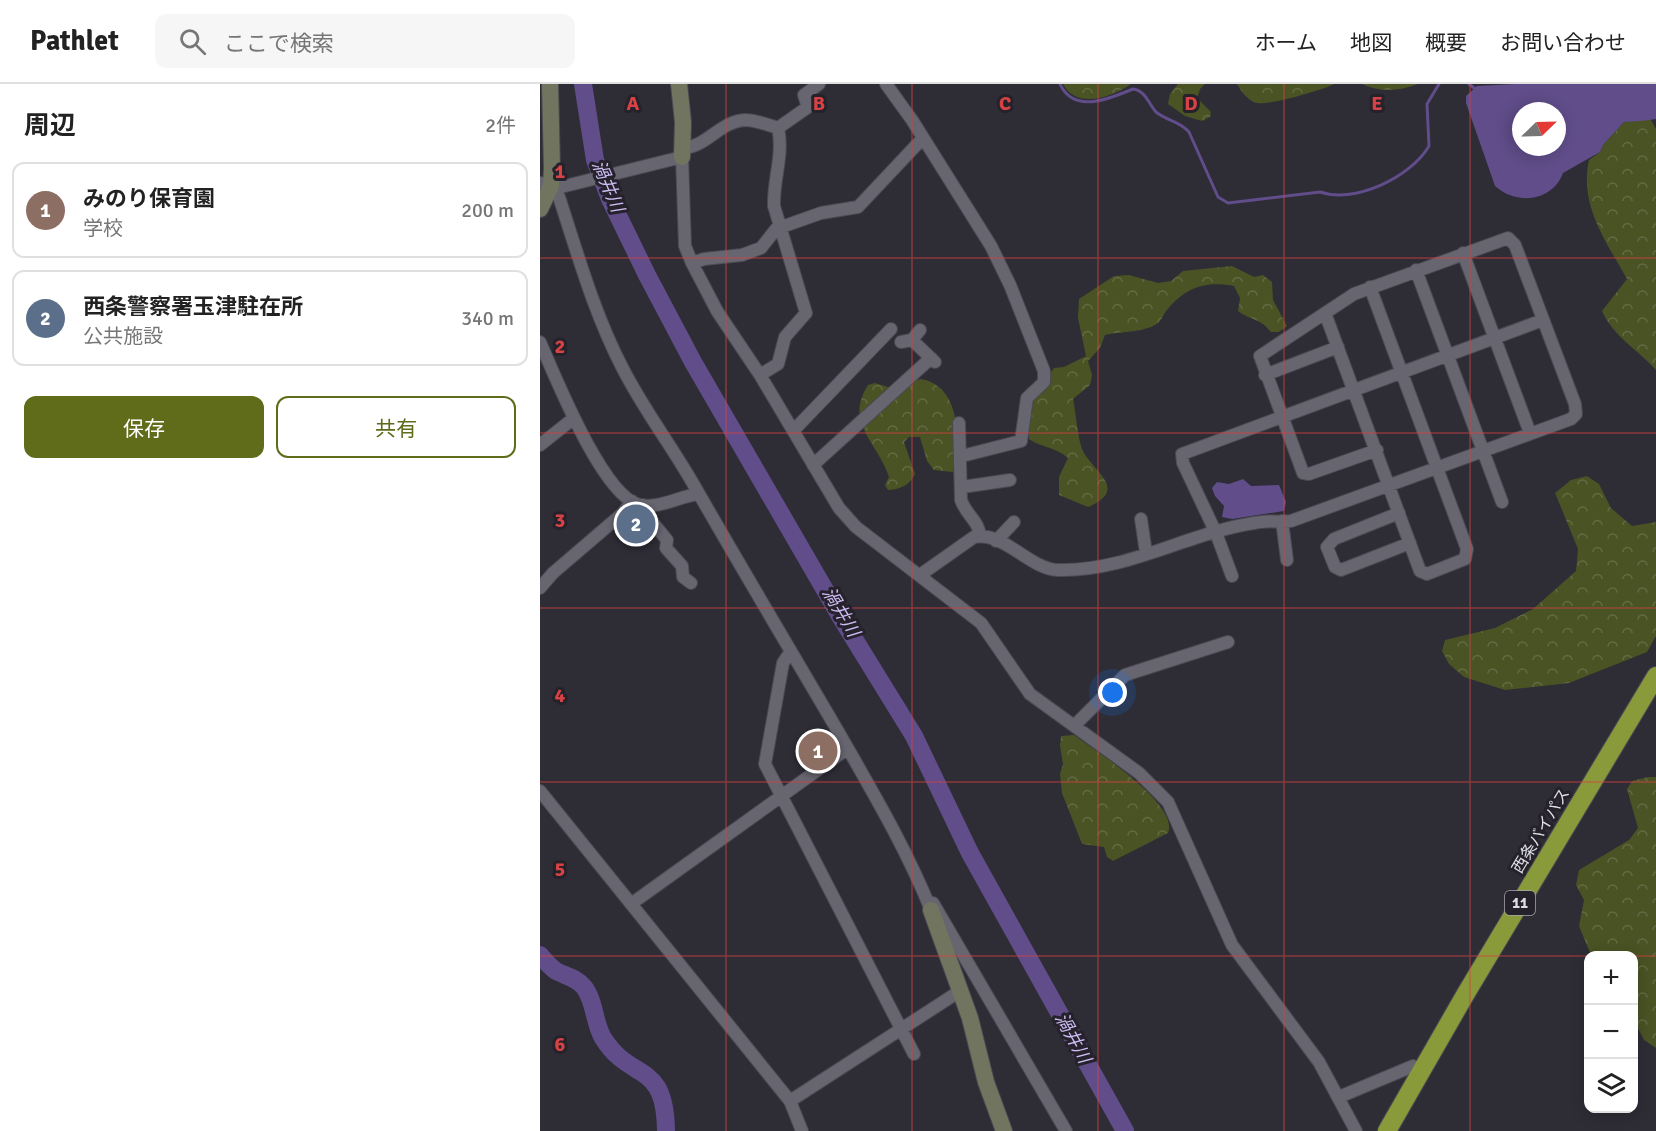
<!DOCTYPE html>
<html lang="ja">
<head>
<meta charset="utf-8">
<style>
  body { margin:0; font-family:Signika,"Noto Sans JP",sans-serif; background:#f6f6f6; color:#222 }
  .controls { position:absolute; right:18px; bottom:18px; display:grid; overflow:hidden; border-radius:12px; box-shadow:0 3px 15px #0003 }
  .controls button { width:54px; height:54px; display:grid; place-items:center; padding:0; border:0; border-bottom:2px solid #e0e0e0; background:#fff; color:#222; font:30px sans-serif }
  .compass { position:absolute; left:972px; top:18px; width:54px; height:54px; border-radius:50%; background:#fff; box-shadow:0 3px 15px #0003; rotate:67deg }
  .you { position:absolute; left:573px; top:609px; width:21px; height:21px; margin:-15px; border:4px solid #fff; border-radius:50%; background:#1a73e8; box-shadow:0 0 0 9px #1a73e833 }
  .badge { display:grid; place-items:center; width:39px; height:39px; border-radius:50%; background:#606c1a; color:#fff; font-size:20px; font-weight:700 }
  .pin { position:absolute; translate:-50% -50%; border:3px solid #fff; box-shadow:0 2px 6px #0006 }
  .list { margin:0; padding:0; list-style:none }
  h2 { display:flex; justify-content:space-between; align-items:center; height:78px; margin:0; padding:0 24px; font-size:26px }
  h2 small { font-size:20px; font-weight:400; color:#767676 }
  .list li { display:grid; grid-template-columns:39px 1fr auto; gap:18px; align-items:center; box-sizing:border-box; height:96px; margin:0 12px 12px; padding:0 12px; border:2px solid #e0e0e0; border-radius:12px }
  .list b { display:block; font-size:22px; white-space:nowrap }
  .list p { margin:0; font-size:20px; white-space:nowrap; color:#767676 }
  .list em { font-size:20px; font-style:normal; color:#767676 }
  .actions { display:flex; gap:12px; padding:18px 24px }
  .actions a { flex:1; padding:14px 0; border:2px solid #606c1a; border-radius:12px; text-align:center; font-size:21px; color:#606c1a }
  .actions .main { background:#606c1a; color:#fff }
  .icon { flex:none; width:33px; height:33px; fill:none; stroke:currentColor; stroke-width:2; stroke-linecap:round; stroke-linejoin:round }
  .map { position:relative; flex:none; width:1116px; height:1047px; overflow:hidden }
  header { display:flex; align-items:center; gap:36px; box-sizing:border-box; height:84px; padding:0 30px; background:#fff; border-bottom:2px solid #e0e0e0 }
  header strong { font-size:28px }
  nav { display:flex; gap:33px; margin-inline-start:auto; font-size:21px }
  .search { width:420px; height:54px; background:#f6f6f6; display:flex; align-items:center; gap:15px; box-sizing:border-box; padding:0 21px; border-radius:12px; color:#767676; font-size:22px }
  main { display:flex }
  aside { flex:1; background:#fff }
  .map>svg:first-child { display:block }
  .forest { fill:url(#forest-crowns) }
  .water { fill:#604d8a; fill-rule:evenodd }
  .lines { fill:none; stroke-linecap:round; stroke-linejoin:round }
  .stream { stroke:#604d8a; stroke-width:3 }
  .river { stroke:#604d8a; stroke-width:18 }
  .street-casing { stroke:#4b4951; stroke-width:14 }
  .secondary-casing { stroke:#4b4951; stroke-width:18 }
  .highway-casing { stroke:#4b4951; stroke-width:20 }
  .street { stroke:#676570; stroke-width:12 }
  .secondary { stroke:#717560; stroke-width:16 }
  .highway { stroke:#889a39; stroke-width:18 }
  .grid { fill:none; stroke:#d74344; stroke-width:1.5; stroke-opacity:0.55 }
  .labels { text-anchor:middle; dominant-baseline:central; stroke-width:6; stroke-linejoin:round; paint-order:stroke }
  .shield { fill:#25222b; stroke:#a7a6ac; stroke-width:1.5 }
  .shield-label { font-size:15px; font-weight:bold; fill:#dfdee4 }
  .street-label { font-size:16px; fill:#dfdee4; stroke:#25222b }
  .water-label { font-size:18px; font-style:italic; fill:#cbbcf3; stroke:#25222b }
  .grid-label { font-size:20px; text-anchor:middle; font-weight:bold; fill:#d74344; stroke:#25222b; stroke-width:6; stroke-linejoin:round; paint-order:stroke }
</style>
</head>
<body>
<header>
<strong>Pathlet</strong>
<div class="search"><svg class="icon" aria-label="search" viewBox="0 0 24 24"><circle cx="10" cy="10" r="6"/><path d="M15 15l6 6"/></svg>ここで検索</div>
<nav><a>ホーム</a><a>地図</a><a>概要</a><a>お問い合わせ</a></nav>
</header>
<main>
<aside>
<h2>周辺<small>2件</small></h2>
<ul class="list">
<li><span class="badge" style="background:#8d6e63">1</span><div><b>みのり保育園</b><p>学校</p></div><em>200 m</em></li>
<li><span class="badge" style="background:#5c6f8a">2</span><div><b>西条警察署玉津駐在所</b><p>公共施設</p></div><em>340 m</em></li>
</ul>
<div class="actions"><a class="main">保存</a><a>共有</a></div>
</aside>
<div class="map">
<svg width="1116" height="1047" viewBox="0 0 1116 1047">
  <defs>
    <pattern id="forest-crowns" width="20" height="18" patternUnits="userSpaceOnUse" patternTransform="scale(1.5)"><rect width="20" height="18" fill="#4a5324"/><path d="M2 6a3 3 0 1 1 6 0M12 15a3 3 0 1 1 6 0" fill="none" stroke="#646b44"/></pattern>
  </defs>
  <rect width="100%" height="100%" fill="#2e2c35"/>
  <path class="forest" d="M 523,0 L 591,0 C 573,13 536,26 523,0 Z
    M 638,0 L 665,0 L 660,5 L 657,14 L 671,28 L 670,33 L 662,37 L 645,32 L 628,20 L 630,10 Z
    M 697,0 L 794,0 C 783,6 727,22 717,19 C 707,16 702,8 697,0 Z
    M 822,0 L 878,0 C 859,7 841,9 822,0 Z
    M 1106,34 L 1111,36 L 1116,45 L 1116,286 C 1098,266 1073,252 1062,227 L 1087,195 C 1066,157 1039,121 1049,76 L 1060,68 L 1063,61 L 1084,38 Z
    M 692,182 L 714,193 L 723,191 L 732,198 L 733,216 L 747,242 L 739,248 L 731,248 C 719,233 711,237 698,227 L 700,214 L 694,202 C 666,197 646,203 627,226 C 624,229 622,235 619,238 C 607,249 581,247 565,251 L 560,264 L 548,277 L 552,291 L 550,301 L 533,315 C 536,330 537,347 541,362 C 547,385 593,404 548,423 L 519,411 L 519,393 L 528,374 C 516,363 502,364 489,355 L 488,318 L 514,284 L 524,283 L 546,272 L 538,234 L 539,215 L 574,192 L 589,191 L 618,199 L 631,197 L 643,187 Z
    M 381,295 C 414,301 418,337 417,365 C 417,373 418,381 413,388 L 394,386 L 387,377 L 380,353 L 369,353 L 364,358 L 375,390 C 370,401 359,406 348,406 L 345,401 L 349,393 C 337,357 304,339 328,301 L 335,299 L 348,303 Z
    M 1047,392 L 1059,400 L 1071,424 L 1092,442 L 1116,438 L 1116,552 L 1107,568 L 1029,599 L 965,606 L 924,593 L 909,580 L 902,567 L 905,556 L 955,544 L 993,525 L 1036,487 L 1038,465 L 1015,409 L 1031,396 Z
    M 534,651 C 556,667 640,721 628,749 L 573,777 L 567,773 L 564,763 L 542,760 L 522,709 L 520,690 L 523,680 L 520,662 L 521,652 Z
    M 1108,693 L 1116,693 L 1116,964 L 1104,956 L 1094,937 L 1094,872 L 1051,871 L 1039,842 L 1044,816 L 1036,801 L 1039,786 L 1089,756 L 1098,744 L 1087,705 L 1092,697 Z"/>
  <path class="water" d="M 975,0 L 1116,0 L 1116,35 C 1105,37 1095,37 1084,38 L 1063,61 L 1060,68 L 1023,89 C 1013,117 977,122 955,102 L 926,19 L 926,12 L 937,2 ZM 981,27 L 1017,27 L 1017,63 L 981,63 Z
    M 703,395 L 711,402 L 739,401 L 746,418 L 744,427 L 692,435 L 682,433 L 684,422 L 675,412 L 672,404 L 677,398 L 689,400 Z"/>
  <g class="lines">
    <path class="stream" d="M 520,0 C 534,31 571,14 593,5 C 606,7 608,19 616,28 C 627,37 640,37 649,48 L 678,113 L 688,119 L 780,108 C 815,120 871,93 889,62 L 887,20 L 899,0
      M 929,0 L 934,4"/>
    <path class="river" d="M 43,0 L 55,76 L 70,115 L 107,191 L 153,278 L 300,532 L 374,652 L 430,769 L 585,1047
      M 0,871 C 5,877 10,883 16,887 C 25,892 37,894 44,903 C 55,917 54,939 63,954 C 91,999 125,975 126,1047"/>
    <g class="street-casing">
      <path id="street" d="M 346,0 L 372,36 L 451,162 L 470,201 L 504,287 L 504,298 L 487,314 L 481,357 L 422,372
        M 142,64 C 166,64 180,37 205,36 C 216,36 228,41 238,44 L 268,23 L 264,11 L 279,0
        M 0,99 L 21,103 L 142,73 L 145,162 L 152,179 L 177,227 L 220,291 L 299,424 L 316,443 L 441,539 L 490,610 L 599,689 L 628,718 L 692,861 L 779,978 L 816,1047
        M 11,102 L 19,113 C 38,171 54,229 82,283 C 103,325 132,362 155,403 C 202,485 251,567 299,649 C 332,707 366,764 391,826
        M 923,169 L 990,349
        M 152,179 L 164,175 L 202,171 L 221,164 L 236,145 L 281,129 L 318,123 L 383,54
        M 876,186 L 962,418
        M 785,229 L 880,487 L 887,490 L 925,475 L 927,465 L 830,203
        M 372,256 L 395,278
        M 0,258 C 15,292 63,413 100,421 C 120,425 139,412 159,410
        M 361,258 L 372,256 L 380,246
        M 220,291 L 238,280 L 245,253 L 266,229 L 234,122 C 233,95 244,71 238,44
        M 725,291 L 798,263
        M 419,339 L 421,416 C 426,431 439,437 440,452
        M 253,347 L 351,245
        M 0,361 L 34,334
        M 273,381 L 391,274
        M 422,403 L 470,396
        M 103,421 L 104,428 L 127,456 L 126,464 L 142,482 L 143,493 L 151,499
        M 859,429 L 794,455 L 787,463 L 795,483 L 801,486 L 870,459
        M 601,435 L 606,469
        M 742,437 L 747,476
        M 456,457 L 474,438
        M 380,491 L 434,453 C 464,447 489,485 518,486 C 586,488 648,449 714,439 C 726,437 739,437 751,437 L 1031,335 L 1036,330 L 1035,320 L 975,161 L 968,154 L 814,210 L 720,272 L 763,389 L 769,390 L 837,366
        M 692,492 L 676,449 L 643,379 L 642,370 L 1003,236
        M 0,504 L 13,489 L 83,429 L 92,417
        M 251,567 L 243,579 L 225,680 L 374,970
        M 534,642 L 585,591 L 688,558
        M 0,707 L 250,1017 L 262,1047
        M 393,819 L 526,1047
        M 91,820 L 307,665
        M 799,1013 L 873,982 L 882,987
        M 250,1017 L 420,907"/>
    </g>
    <g class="secondary-casing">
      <path id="secondary" d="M 139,0 L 143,38 L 142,73
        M 0,125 L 11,102 L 12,85 L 10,0
        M 391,826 L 430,934 L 446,998 L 464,1047"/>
    </g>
    <g class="highway-casing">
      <path id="highway" d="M 847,1047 L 925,911 L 1116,592"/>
    </g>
    <use href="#street" class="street"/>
    <use href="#secondary" class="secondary"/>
    <use href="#highway" class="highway"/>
  </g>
  <path class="grid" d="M 186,0 L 186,1047M 372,0 L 372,1047M 558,0 L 558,1047M 744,0 L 744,1047M 930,0 L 930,1047M 0,174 L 1116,174M 0,349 L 1116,349M 0,524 L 1116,524M 0,698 L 1116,698M 0,872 L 1048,872M 1094,872 L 1116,872"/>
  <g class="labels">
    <rect class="shield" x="965" y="807" width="30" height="24" rx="4.5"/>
    <g class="shield-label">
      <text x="980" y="819">11</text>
    </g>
    <g class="street-label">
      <text transform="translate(1001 747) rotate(-59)">西条バイパス</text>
    </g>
    <g class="water-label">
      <text transform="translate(68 102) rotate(67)">渦井川</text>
      <text transform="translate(301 528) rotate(59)">渦井川</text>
      <text transform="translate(533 954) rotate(61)">渦井川</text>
    </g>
  </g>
  <g class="grid-label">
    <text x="93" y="26">A</text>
    <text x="279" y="26">B</text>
    <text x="465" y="26">C</text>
    <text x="651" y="26">D</text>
    <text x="837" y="26">E</text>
    <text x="20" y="94">1</text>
    <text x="20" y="269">2</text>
    <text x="20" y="443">3</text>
    <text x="20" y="618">4</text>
    <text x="20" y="792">5</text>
    <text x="20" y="967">6</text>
  </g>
</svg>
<div class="controls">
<button>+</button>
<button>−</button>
<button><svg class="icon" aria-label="layers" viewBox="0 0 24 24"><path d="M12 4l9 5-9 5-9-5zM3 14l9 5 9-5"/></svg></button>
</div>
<svg class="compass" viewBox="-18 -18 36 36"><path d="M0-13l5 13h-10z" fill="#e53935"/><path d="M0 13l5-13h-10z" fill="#767676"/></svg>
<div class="you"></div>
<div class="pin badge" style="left:278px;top:667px;background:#8d6e63">1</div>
<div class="pin badge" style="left:96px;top:440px;background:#5c6f8a">2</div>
</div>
</main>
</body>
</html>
